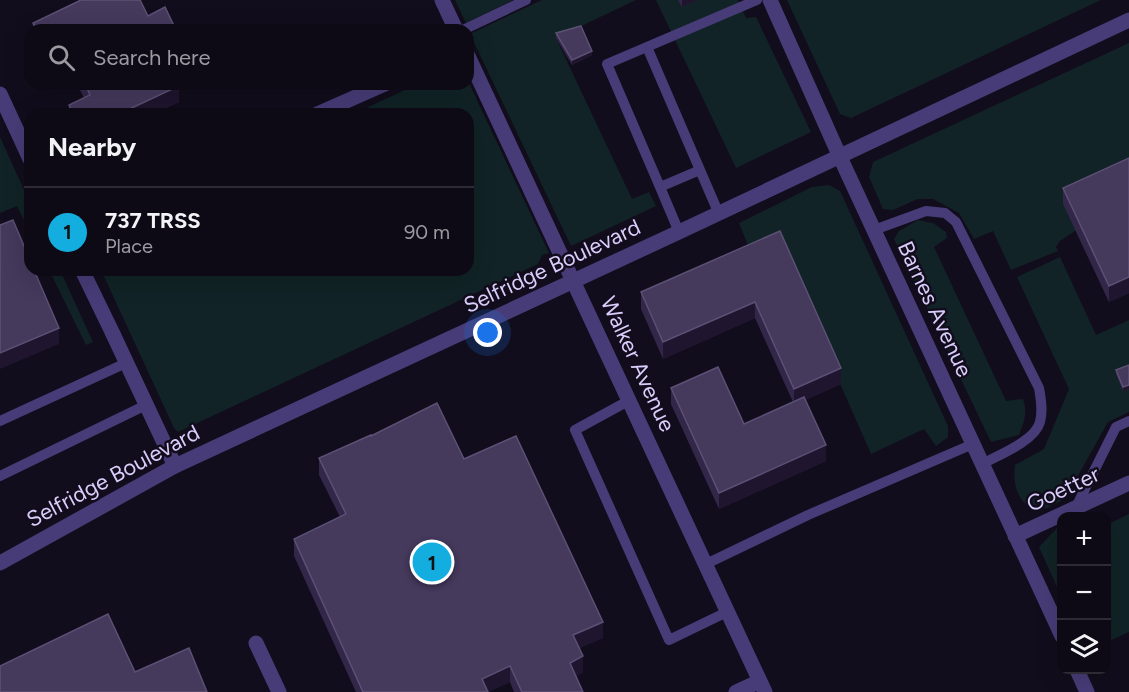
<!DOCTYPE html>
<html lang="en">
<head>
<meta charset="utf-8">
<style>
  body { margin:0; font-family:Figtree,sans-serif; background:#17131e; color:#f1f3f6 }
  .controls { position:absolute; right:18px; bottom:18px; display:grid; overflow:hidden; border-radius:12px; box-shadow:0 6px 24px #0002 }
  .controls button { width:54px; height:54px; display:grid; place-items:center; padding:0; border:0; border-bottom:2px solid #2e2b34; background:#0e0a15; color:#f1f3f6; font:30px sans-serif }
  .you { position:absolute; left:488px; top:333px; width:21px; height:21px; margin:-15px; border:4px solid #fff; border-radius:50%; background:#1a73e8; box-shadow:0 0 0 9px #1a73e833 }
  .badge { display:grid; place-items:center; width:39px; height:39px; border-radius:50%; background:#14ade0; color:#111; font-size:20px; font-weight:700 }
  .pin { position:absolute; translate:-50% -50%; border:3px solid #fff; box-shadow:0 2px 6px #0006 }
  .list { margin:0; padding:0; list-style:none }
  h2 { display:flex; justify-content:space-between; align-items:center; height:78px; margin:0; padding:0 24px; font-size:26px }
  h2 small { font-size:20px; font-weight:400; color:#9b9aa0 }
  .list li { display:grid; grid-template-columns:39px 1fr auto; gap:18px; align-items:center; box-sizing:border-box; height:90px; padding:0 24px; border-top:2px solid #2e2b34 }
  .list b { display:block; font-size:22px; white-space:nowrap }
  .list p { margin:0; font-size:20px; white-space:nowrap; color:#9b9aa0 }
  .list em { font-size:20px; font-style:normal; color:#9b9aa0 }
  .icon { flex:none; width:33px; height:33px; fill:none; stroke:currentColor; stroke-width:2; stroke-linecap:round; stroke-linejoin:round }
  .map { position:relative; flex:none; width:1129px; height:692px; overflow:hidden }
  .search { position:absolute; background:#0e0a15; box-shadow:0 6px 24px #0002; left:24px; top:24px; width:450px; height:66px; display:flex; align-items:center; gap:15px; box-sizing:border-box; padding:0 21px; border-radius:18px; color:#9b9aa0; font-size:22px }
  .panel { position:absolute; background:#0e0a15; box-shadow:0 6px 24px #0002; left:24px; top:108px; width:450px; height:168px; border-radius:18px }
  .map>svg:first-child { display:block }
  .green { fill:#112326 }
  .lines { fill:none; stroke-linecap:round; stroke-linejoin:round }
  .service { stroke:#473c77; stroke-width:10 }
  .pedestrian { stroke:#473c77; stroke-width:15 }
  .minor { stroke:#473c77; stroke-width:15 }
  .tertiary { stroke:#473c77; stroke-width:15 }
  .wall { fill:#332749 }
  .shaded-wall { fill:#1f152f }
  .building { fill:#45395c; stroke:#5c5075; stroke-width:1.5 }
  .labels { text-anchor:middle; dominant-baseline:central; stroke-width:5; stroke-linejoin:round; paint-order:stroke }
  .street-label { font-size:22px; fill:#d9cdfb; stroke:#120d1c }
</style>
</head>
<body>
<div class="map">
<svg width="1129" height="692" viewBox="0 0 1129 692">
  <rect width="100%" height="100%" fill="#120d1c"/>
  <path class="green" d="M 455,0 L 513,0 L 466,23 Z
    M 542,0 L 636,0 L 556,38 L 632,199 L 649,192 L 656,206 L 571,246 L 470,34 Z
    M 656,0 L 738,0 L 746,18 L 756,17 L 811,132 L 736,168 Z
    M 787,0 L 1101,0 L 851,118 L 840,114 Z
    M 1129,43 L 1129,174 L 1075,231 L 1060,241 L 1056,247 L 1058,251 L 1011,270 L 993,231 L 974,239 L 959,213 L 933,199 L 918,199 L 893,210 L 883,209 L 869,177 L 873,162 Z
    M 468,81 L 549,253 L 542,255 L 538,264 L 178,432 L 174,428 L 101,270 L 468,270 L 468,114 L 353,114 L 418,84 L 468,84 Z
    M 0,137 L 30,203 L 30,232 L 17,206 L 0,213 Z
    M 829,185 L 840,191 L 948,426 L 948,437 L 936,446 L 924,429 L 871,454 L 780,247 L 753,258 L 739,223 L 812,187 Z
    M 918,220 L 933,223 L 946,232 L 947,238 L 934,247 L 1006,401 L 1023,399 C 1028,413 1024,422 1019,435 L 991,442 L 894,239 L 899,231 Z
    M 1060,257 L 1096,335 L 1129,320 L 1129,412 L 1108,422 L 1065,499 L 1047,508 L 1031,509 C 1016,498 1013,483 1015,465 L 1044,449 L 1069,389 L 1017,277 Z
    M 49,270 L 60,270 L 93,342 L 86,345 Z
    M 1129,514 L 1129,632 L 1107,642 L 1107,525 Z
    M 1059,526 L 1062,530 L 1061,596 L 1039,547 Z"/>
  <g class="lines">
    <path class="service" d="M 463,30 L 526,0
      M 647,47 L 700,170
      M 660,187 L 607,64 L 757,0
      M 874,230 L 926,211 L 945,213 L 956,222 L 1039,388 C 1041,399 1043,411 1040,422 C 1035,441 999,455 982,464
      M 679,232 L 660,187 L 700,170 L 719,214
      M 630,400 L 575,430 L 669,640 L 729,611
      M 0,421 L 126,363
      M 0,476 L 146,405
      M 1076,507 L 1116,427 L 1129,421
      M 706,564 L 808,515 L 973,444"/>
    <path class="pedestrian" d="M 0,94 L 30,159
      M 82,270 L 113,334"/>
    <path class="minor" d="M 442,0 L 456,30
      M 770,0 L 840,157 L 1062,636
      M 468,56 L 765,692
      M 317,114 L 385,84
      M 113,334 L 175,466
      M 1015,536 L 1129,483
      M 256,643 L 279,692
      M 1077,670 L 1087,692
      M 736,692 L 760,681"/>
    <path class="tertiary" d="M 0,563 L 175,466 L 679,232 L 1129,20"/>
  </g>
  <path class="wall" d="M 678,0 L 697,0 L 682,7 Z
    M 556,33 L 592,55 L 572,65 L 556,38 Z
    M 77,84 L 178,84 L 179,102 L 153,114 L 69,114 L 69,105 L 84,98 Z
    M 1129,158 L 1129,293 L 1109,302 L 1063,204 L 1063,188 Z
    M 780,231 L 841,384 L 805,400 L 826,461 L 719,509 L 671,404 L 671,388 L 744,424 L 793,402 L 755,318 L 663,359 L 641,309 L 641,292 Z
    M 1129,365 L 1129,389 L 1123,391 L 1116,374 L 1116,370 Z
    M 371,436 L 464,459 L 603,638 L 579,648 L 583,672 L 576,676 L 583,692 L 514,692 L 510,682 L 488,692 L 356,692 L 294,556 L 294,539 L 340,517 L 319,475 L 319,458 Z"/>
  <path class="shaded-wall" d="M 682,0 L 697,0 L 682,7 Z
    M 592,51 L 592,55 L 572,65 L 572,60 Z
    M 179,86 L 179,102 L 153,114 L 119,114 Z
    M 1129,277 L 1129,293 L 1109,302 L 1109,286 Z
    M 755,302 L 755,318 L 663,359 L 663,342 Z
    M 59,328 L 59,344 L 0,369 L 0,353 Z
    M 841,368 L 841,384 L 794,405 L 794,389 Z
    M 1129,385 L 1129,389 L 1123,391 L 1123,387 Z
    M 826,445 L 826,461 L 719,509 L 719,493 Z
    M 603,622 L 603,638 L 573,651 L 573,635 Z
    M 583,656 L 583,672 L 570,679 L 570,663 Z
    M 510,666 L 510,682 L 488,692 L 482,679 Z"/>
  <path class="building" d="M 81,0 L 140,0 L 148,16 L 165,7 L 176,30 L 36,30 L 33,23 Z
    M 581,26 L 592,51 L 572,60 L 556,33 Z
    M 85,84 L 178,84 L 179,86 L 119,114 L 73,114 L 69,105 L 90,95 Z
    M 1129,158 L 1129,277 L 1109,286 L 1063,188 Z
    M 13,220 L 30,260 L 30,270 L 34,270 L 59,328 L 0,353 L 0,225 Z
    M 780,231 L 841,368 L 794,389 L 755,302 L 663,342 L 641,292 Z
    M 1129,365 L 1129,385 L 1123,387 L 1116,370 Z
    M 718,367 L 744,424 L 804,397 L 826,445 L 719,493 L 671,388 Z
    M 437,403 L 464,459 L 516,436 L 603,622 L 573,635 L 583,656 L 570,663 L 583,692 L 522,692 L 510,666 L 482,679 L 488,692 L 363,692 L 294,539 L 346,514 L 319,458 L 371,435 L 371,436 Z
    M 108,614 L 135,672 L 189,648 L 207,692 L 0,692 L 0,666 Z"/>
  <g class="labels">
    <g class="street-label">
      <text transform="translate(552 266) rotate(-25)">Selfridge Boulevard</text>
      <text transform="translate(935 309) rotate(65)">Barnes Avenue</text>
      <text transform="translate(638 364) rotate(65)">Walker Avenue</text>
      <text transform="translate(113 476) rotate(-28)">Selfridge Boulevard</text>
      <text transform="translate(1063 489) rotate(-25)">Goetter</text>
    </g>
  </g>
</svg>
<div class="controls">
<button>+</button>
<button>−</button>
<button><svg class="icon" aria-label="layers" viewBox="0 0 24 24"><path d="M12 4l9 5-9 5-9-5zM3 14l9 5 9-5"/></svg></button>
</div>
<div class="you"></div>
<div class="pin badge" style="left:432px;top:562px">1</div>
<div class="search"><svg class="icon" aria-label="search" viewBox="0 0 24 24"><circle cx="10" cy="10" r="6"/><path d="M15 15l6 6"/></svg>Search here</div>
<section class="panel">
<h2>Nearby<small></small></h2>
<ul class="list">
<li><span class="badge">1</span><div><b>737 TRSS</b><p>Place</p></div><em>90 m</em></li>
</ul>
</section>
</div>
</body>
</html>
